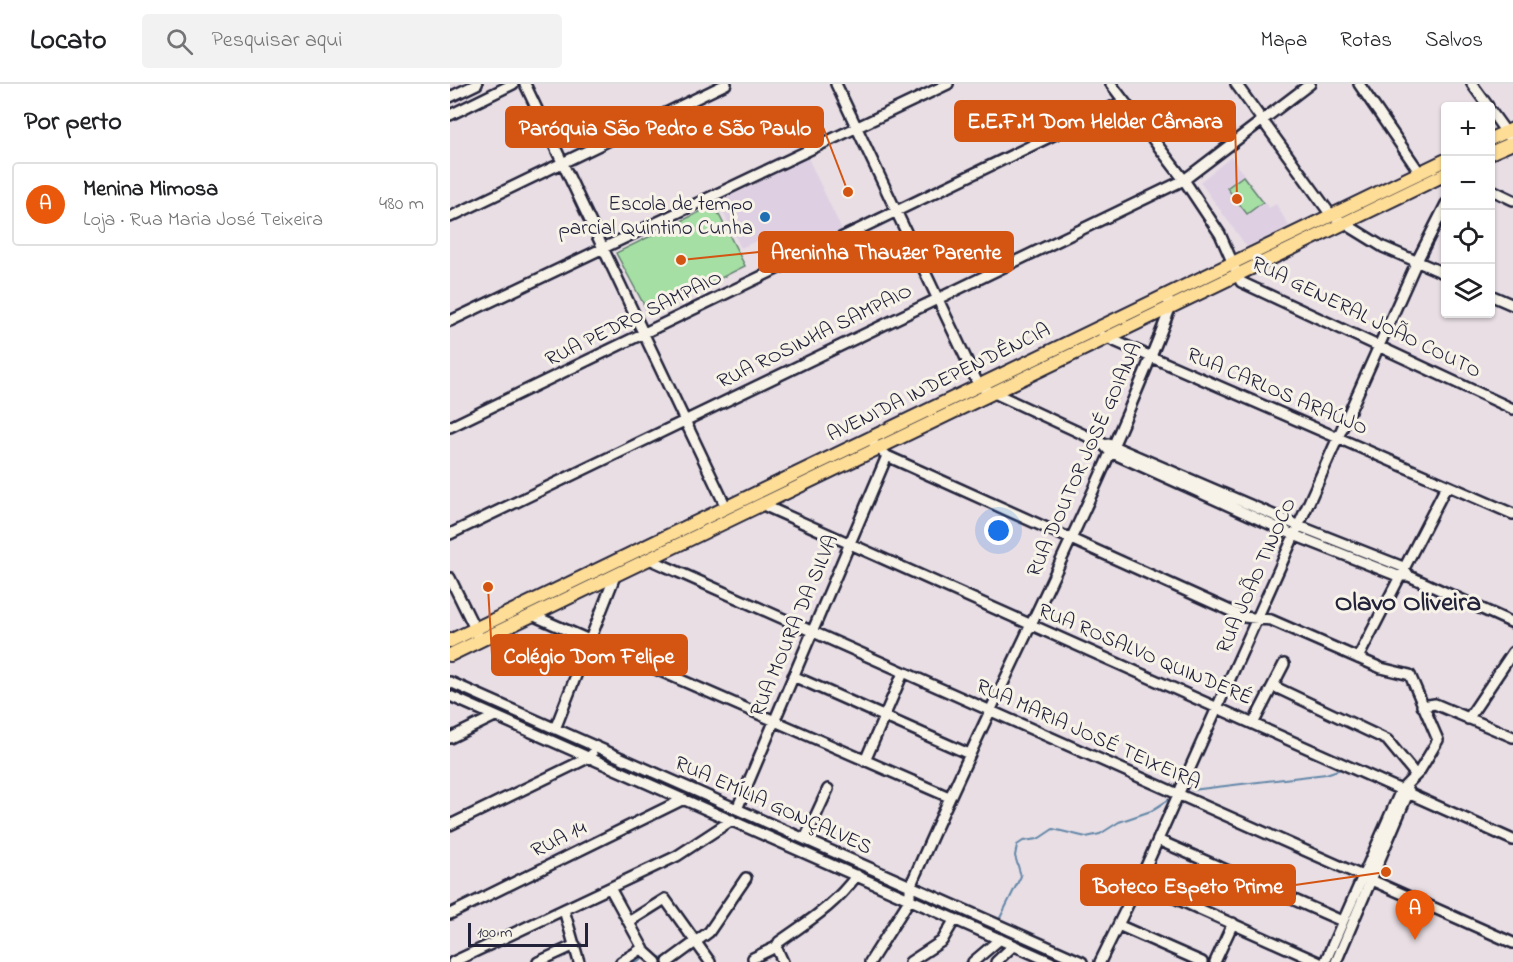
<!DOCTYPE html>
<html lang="pt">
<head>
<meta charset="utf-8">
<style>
  body { margin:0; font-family:"Indie Flower",sans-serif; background:#f2f2f2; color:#202124 }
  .controls { position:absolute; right:18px; top:18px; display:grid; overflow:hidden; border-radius:6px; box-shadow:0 2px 4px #0004 }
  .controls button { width:54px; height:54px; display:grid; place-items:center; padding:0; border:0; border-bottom:2px solid #e0e0e0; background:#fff; color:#202124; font:30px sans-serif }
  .scale { position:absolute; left:18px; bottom:15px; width:120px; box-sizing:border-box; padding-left:6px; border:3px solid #22223b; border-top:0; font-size:16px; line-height:21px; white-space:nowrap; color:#22223b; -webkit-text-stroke:4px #f7f3e8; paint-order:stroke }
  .you { position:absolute; left:549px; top:447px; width:21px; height:21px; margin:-15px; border:4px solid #fff; border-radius:50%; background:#1a73e8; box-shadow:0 0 0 9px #1a73e833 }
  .badge { display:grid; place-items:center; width:39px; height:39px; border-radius:50%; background:#ea580c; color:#fff; font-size:20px; font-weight:700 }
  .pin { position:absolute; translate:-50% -50px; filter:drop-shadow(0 2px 3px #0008) }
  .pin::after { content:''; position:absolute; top:32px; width:21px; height:18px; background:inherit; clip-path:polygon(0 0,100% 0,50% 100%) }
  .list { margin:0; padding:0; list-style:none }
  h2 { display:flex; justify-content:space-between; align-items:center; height:78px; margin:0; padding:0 24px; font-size:26px }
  h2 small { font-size:20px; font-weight:400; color:#757577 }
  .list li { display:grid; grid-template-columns:39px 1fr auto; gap:18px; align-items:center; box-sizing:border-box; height:84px; margin:0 12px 12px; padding:0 12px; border:2px solid #e0e0e0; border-radius:6px }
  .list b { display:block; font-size:22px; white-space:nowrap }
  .list p { margin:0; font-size:20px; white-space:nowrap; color:#757577 }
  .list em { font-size:20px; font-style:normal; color:#757577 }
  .icon { flex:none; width:33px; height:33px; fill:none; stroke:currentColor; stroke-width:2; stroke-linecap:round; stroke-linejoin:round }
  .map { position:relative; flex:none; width:1063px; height:878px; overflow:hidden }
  header { display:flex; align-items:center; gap:36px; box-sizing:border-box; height:84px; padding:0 30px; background:#fff; border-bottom:2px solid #e0e0e0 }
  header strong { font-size:28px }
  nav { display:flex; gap:33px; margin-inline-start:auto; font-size:21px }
  .search { width:420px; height:54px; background:#f2f2f2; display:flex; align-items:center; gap:15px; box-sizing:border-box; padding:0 21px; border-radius:6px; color:#757577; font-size:22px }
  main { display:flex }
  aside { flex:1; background:#fff }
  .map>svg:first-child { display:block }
  .built { fill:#ded0e2 }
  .green { fill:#a5dfa4; stroke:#648070; stroke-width:1.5 }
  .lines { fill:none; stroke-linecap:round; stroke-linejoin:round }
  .stream { stroke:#6487a8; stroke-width:2 }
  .minor-casing { stroke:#22223b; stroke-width:14 }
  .major-casing { stroke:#22223b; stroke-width:16 }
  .minor { stroke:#f7f3e8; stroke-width:9 }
  .major { stroke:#fedd96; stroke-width:12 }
  .poi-dot { fill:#1f6fb2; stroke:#f7f3e8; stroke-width:2 }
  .labels { text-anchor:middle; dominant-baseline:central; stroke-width:6; stroke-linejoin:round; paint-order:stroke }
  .poi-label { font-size:21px; fill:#22223b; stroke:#f7f3e8; text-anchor:end }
  .street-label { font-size:21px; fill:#22223b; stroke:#f7f3e8 }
  .district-label { font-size:27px; font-weight:bold; fill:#22223b; stroke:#f7f3e8 }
  .leader { fill:none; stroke:#d45411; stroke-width:2 }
  .callout-dot { fill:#d45411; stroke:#f7f3e8; stroke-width:2 }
  .callout { fill:#d45411; stroke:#d45411; stroke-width:2 }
  .callout-label { font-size:22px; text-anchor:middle; font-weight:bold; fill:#fff }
</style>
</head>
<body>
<header>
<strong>Locato</strong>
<div class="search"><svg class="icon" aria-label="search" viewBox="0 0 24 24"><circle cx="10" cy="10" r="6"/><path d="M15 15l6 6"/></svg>Pesquisar aqui</div>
<nav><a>Mapa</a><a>Rotas</a><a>Salvos</a></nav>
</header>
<main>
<aside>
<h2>Por perto<small></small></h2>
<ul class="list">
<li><span class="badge">A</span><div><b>Menina Mimosa</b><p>Loja · Rua Maria José Teixeira</p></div><em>480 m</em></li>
</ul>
</aside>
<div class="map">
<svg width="1063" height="878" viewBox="0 0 1063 878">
  <rect width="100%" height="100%" fill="#e8dee4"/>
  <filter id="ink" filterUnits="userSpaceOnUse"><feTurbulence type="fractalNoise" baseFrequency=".0167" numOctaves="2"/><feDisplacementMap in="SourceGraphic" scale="12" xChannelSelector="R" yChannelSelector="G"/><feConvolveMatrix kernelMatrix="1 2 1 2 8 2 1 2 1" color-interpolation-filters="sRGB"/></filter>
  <g filter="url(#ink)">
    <path class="built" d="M 781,73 L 819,124 L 826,120 L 839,142 L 797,163 L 750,98 Z
      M 358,74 L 392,146 L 331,176 L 319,151 L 291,164 L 268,118 Z"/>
    <path class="green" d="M 793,92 L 813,118 L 797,130 L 777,104 Z
      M 264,121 L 295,182 L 199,230 L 166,169 Z"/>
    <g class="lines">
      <path class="stream" d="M 742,706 L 876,690 L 891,685
        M 550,834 L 571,792 L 565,772 L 567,761 L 573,757 L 588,755 L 603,745 L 636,753 L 650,750 L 669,738 L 701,727 L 718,716
        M 526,870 L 537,859
        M 202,871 L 217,875
        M 185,878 L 197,873
        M 516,878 L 522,874"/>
      <g class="minor-casing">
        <path id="minor" d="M 75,0 L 276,423
          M 386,0 L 529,302 L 652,359 L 660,368 L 844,451 L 948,492 L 959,492 L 1063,539
          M 661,0 L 734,96 L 770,150 L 791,198 L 1063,325
          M 786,0 L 881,131 L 933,163 L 996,190
          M 909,0 L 970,89
          M 1022,0 L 1038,22
          M 0,13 L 27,0
          M 1040,26 L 1063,58
          M 0,31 L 63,0
          M 1040,105 L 1063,116
          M 0,133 L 276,0
          M 1040,211 L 1063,221
          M 0,237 L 498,0
          M 653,252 L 1063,430
          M 0,343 L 674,17
          M 424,360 L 437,372 L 794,533 L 821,536 L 931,584 L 960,591 L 988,656 L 969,688 L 951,706 L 875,878
          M 658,360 L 849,442 L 953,483 L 959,492
          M 313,421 L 1063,756
          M 0,450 L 734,96 L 860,0
          M 199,475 L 1063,859
          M 0,494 L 30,555
          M 82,531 L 499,713
          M 908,574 L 996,403
          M 343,592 L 519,670
          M 0,598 L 632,878
          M 823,602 L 937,656 L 966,691
          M 0,612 L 601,878
          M 972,622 L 985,620 L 1063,653
          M 1018,635 L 1063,568
          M 804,638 L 834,580
          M 105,645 L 165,492
          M 0,654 L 45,632
          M 415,677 L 453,589
          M 287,725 L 437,372
          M 0,741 L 140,673 L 142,670
          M 355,755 L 378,705
          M 708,756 L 892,837
          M 689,798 L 868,878
          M 160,804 L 195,868 L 206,878
          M 114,826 L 129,878
          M 0,830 L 234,715
          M 180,837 L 215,815 L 260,878
          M 668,841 L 752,878
          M 326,863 L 333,878
          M 303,874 L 326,863 L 329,858 C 361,835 382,824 407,791
          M 3,878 L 227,772 L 282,736
          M 88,878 L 125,861
          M 171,878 L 193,864
          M 218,878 L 259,848 L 296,794
          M 420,878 L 460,815 L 460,803 C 544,608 645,421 721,222 L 715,211
          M 460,878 L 492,857 L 505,835
          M 523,878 L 550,855
          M 546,878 L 564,861
          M 650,878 L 689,798 L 967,177 L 996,120
          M 765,878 L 783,839
          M 886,878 L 959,707"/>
      </g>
      <g class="major-casing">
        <path id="major" d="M 1040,55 L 1063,45
          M 1040,69 L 1063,59
          M 0,557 L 996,76
          M 0,571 L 996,90"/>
      </g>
      <use href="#minor" class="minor"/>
      <use href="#major" class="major"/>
    </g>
  </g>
  <circle class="poi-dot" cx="315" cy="133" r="6"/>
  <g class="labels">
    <g class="poi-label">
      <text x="303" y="121">Escola de tempo<tspan x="303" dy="24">parcial Quintino Cunha</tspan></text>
    </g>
    <g class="street-label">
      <text transform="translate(916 234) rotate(26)">RUA GENERAL JOÃO COUTO</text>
      <text transform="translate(184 235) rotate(-26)">RUA PEDRO SAMPAIO</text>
      <text transform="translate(365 253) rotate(-26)">RUA ROSINHA SAMPAIO</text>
      <text transform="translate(489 299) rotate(-26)">AVENIDA INDEPENDÊNCIA</text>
      <text transform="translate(827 308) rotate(23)">RUA CARLOS ARAÚJO</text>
      <text transform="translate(635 376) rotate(-66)">RUA DOUTOR JOSÉ GOIANA</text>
      <text transform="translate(807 492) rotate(-66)">RUA JOÃO TINOCO</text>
      <text transform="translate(345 542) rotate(-67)">RUA MOURA DA SILVA</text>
      <text transform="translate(695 571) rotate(23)">RUA ROSALVO QUINDERÉ</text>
      <text transform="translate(638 651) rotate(24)">RUA MARIA JOSÉ TEIXEIRA</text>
      <text transform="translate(323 722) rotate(24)">RUA EMÍLIA GONÇALVES</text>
      <text transform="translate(109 756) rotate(-26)">RUA 14</text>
    </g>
    <g class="district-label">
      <text x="958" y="519">Olavo Oliveira</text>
    </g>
  </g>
  <path class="leader" d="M787 115L785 37M398 108L373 43M231 176L309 168M38 503L42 571M936 788L845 801"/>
  <g class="callout-dot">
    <circle cx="787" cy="115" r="6"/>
    <circle cx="398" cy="108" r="6"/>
    <circle cx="231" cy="176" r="6"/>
    <circle cx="38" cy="503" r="6"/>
    <circle cx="936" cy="788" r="6"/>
  </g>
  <g class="callout">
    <rect x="505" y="17" width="280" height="40" rx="6"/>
    <rect x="56" y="23" width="317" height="40" rx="6"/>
    <rect x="309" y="148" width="254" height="40" rx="6"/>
    <rect x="42" y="551" width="195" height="40" rx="6"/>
    <rect x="631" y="781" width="214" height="40" rx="6"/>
  </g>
  <g class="callout-label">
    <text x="645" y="44">E.E.F.M Dom Helder Câmara</text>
    <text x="215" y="51">Paróquia São Pedro e São Paulo</text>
    <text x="436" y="175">Areninha Thauzer Parente</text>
    <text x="139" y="579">Colégio Dom Felipe</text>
    <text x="738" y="809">Boteco Espeto Prime</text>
  </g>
</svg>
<div class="controls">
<button>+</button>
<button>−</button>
<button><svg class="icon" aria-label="locate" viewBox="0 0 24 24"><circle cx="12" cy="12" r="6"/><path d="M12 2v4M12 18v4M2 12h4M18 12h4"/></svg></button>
<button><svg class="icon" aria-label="layers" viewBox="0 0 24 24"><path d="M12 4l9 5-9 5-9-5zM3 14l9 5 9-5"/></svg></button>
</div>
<div class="scale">100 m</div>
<div class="you"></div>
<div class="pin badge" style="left:965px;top:856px">A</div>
</div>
</main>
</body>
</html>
